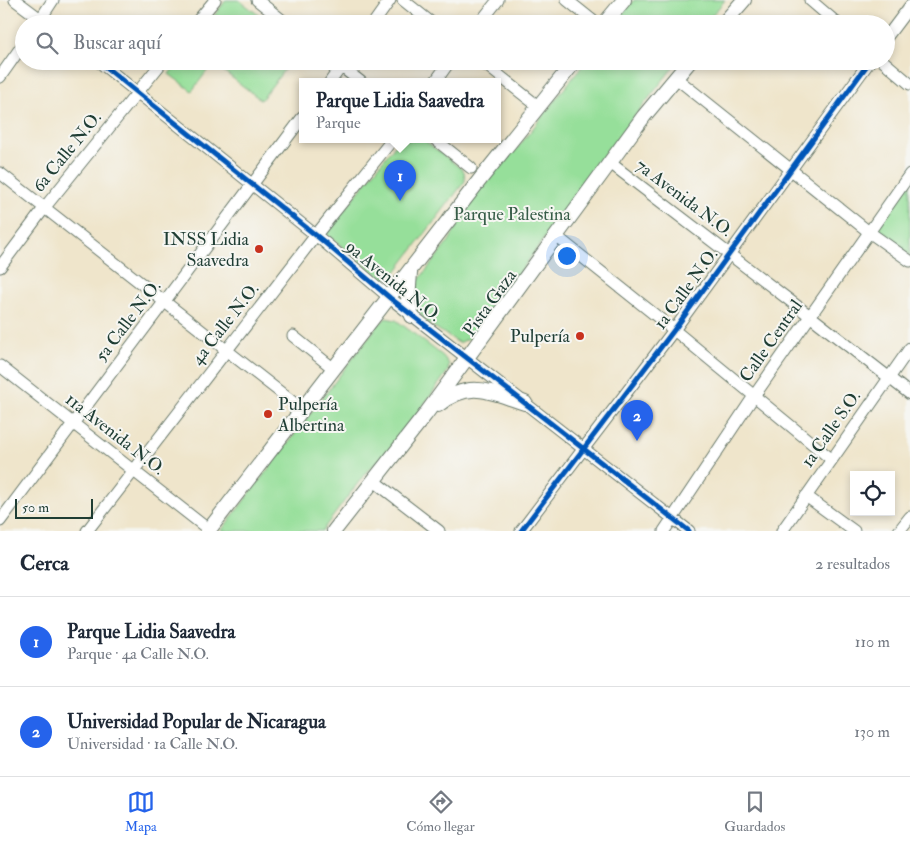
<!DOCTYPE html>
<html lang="es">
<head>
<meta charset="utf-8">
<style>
  body { margin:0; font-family:"IM FELL Double Pica",serif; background:#f2f2f3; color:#1f2937 }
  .controls { position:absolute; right:15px; bottom:15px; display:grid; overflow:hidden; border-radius:0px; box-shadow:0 2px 8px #0003 }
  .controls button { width:45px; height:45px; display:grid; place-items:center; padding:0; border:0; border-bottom:1px solid #e0e1e3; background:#fff; color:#1f2937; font:25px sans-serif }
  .scale { position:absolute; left:15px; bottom:12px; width:78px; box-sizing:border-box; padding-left:5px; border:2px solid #1f3d34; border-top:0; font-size:14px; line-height:18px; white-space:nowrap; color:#1f3d34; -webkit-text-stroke:4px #f6f6f2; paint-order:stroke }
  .you { position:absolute; left:566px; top:255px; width:18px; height:18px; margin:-12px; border:4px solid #fff; border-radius:50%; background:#1a73e8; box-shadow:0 0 0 8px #1a73e833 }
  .badge { display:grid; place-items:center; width:32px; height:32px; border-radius:50%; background:#2563eb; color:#fff; font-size:16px; font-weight:700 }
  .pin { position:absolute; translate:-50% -41px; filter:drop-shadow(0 1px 2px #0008) }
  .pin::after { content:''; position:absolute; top:26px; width:18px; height:15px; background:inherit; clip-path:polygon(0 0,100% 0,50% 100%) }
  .popup { position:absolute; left:299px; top:78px; width:202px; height:65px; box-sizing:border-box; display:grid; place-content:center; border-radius:0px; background:#fff; filter:drop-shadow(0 1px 4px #0005); font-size:16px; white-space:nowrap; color:#747a83 }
  .popup b { font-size:19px; color:#1f2937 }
  .popup::after { content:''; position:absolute; left:50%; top:100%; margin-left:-10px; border:10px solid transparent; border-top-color:#fff }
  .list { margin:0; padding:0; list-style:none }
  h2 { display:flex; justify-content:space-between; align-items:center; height:65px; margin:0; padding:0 20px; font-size:21px }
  h2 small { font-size:16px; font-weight:400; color:#747a83 }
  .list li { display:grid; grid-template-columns:32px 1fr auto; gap:15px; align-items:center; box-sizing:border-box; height:90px; padding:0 20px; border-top:1px solid #e0e1e3 }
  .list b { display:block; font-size:19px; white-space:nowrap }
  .list p { margin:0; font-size:16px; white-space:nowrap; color:#747a83 }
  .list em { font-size:16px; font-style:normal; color:#747a83 }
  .icon { flex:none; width:28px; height:28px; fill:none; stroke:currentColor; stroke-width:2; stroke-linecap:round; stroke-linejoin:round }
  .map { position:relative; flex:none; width:910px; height:531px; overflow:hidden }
  .search { position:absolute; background:#fff; box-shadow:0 2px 8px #0003; left:15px; right:15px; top:15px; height:55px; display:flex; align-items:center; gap:12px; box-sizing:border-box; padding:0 18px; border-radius:28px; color:#747a83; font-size:19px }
  .sheet { height:245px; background:#fff }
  nav { display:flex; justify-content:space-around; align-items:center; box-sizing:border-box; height:70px; border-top:1px solid #e0e1e3; background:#fff; font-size:14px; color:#747a83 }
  nav a { display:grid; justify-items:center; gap:2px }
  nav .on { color:#2563eb }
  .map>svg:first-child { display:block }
  .green { fill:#96df9a; stroke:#5a8e67 }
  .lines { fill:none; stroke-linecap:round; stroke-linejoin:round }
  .minor-casing { stroke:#687869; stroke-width:13 }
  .major-casing { stroke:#687869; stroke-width:16 }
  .minor { stroke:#fff; stroke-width:11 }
  .major { stroke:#fff; stroke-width:14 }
  .cycleway-casing { stroke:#f6f6f2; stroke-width:8 }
  .cycleway { stroke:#0057b8; stroke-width:5 }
  .poi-dot { fill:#c8321e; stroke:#f6f6f2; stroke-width:2 }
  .labels { text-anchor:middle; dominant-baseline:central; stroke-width:4; stroke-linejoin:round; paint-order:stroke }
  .street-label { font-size:18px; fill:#1f3d34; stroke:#f6f6f2 }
  .park-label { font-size:18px; fill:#375d48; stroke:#f6f6f2 }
  .poi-label { font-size:18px; fill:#1f3d34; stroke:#f6f6f2; text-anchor:end }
</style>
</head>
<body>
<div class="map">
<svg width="910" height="531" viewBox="0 0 910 531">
  <rect width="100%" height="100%" fill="#f6f6f2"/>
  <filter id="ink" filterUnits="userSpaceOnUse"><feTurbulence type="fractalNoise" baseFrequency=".02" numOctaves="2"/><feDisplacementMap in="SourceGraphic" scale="10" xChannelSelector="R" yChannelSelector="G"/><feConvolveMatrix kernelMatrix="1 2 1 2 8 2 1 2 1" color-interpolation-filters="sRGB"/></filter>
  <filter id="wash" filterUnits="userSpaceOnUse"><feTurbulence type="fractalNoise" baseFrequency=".0096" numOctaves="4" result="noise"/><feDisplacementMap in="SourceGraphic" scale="20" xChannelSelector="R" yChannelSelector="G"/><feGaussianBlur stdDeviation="1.12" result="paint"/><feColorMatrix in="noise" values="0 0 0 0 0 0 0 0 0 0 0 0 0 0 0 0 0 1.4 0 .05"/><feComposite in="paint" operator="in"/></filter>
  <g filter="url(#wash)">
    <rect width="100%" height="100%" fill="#efe5cb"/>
    <path class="green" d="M 226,0 L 239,0 L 264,19 L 260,24 L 208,24 Z
      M 634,0 L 725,0 L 705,24 L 613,24 Z
      M 179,61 L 281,61 L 287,66 L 261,100 L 213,63 L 192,91 L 169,74 Z
      M 586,61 L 678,61 L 602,158 L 474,336 L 459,343 L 428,323 L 416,310 L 414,301 L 418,281 L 449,241 L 475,195 L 503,161 L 515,151 Z
      M 399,140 L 424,140 L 464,171 L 465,181 L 392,277 L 383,279 L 326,234 Z
      M 910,176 L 910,256 L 872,230 Z
      M 386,318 L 396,320 L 443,356 L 449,364 L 448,371 L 393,448 L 367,471 L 322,531 L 221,531 L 378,325 Z"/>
  </g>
  <g filter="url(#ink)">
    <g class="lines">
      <g class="minor-casing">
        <path id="minor" d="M 15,0 L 47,24
          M 257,0 L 287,24
          M 403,0 L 433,24
          M 567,0 L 597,24
          M 810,0 L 838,24
          M 38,23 L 53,0
          M 195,24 L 215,0
          M 373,24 L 390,0
          M 479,24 L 498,0
          M 886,38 L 910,6
          M 98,61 L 323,241 L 390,298 L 689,531
          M 334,61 L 361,82
          M 481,61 L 539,107
          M 883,61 L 910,84
          M 0,77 L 24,43
          M 676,78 L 869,232 L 910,261
          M 330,82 L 345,61
          M 435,82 L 450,61
          M 436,140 L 471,168
          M 609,162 L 810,316 L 910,394
          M 0,173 L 303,410
          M 556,236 L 674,330 L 831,459
          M 0,267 L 45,207 L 163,61
          M 293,336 L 334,369
          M 0,366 L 209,530
          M 374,481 L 439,531
          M 806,496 L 854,531
          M 0,521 L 302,118
          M 87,531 L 316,235 L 392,140
          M 521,531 L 674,330 L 870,61
          M 664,531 L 754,396 L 910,174
          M 782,531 L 910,348
          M 899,531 L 910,517"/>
      </g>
      <g class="major-casing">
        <path id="major" d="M 604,24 L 624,0
          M 723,24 L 744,0
          M 410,272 L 408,301 L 412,316
          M 438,405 C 471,379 489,392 525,403
          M 208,531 L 482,177 L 575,61
          M 334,531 L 425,415 L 644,116 L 690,61"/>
      </g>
      <use href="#minor" class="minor"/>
      <use href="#major" class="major"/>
      <g class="cycleway-casing">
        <path id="cycleway" d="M 98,61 L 323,241 L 390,298 L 689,531
          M 521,531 L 674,330 L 870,61"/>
      </g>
      <use href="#cycleway" class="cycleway"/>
    </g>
  </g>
  <g class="poi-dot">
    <circle cx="259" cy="249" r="5"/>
    <circle cx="580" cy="336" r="5"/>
    <circle cx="268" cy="414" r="5"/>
  </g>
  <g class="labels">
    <g class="street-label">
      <text transform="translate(67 152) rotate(-51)">6a Calle N.O.</text>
      <text transform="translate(684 198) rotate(37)">7a Avenida N.O.</text>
      <text transform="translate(393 281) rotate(39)">9a Avenida N.O.</text>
      <text transform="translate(686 289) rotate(-54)">1a Calle N.O.</text>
      <text transform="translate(490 303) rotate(-54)">Pista Gaza</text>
      <text transform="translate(128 321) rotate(-53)">5a Calle N.O.</text>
      <text transform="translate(225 324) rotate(-52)">4a Calle N.O.</text>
      <text transform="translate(771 341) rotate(-55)">Calle Central</text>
      <text transform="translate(831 429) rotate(-55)">1a Calle S.O.</text>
      <text transform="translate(115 434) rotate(38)">11a Avenida N.O.</text>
    </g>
    <g class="park-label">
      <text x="512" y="214">Parque Palestina</text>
    </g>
    <g class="poi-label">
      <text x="249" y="239">INSS Lidia<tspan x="249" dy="21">Saavedra</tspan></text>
      <text x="570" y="336">Pulpería</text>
      <text x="278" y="404" text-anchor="start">Pulpería<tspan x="278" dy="21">Albertina</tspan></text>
    </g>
  </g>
</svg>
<div class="controls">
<button><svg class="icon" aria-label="locate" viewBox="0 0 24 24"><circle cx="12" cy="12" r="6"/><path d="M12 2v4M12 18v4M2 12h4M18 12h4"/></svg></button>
</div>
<div class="scale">50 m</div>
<div class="you"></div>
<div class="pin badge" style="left:400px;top:201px">1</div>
<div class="popup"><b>Parque Lidia Saavedra</b>Parque</div>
<div class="pin badge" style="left:637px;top:441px">2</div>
<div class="search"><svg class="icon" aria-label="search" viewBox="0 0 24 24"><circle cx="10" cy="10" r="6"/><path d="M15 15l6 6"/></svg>Buscar aquí</div>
</div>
<section class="sheet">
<h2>Cerca<small>2 resultados</small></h2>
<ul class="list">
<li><span class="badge">1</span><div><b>Parque Lidia Saavedra</b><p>Parque · 4a Calle N.O.</p></div><em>110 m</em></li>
<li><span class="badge">2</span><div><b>Universidad Popular de Nicaragua</b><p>Universidad · 1a Calle N.O.</p></div><em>130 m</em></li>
</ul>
</section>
<nav>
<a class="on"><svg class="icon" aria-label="map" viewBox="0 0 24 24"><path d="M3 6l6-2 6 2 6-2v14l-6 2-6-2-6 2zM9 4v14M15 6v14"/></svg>Mapa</a>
<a><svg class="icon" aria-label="directions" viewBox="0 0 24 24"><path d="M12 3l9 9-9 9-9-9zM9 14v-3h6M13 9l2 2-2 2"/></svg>Cómo llegar</a>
<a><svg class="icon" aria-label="saved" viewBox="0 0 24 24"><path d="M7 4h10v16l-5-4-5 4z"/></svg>Guardados</a>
</nav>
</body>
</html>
